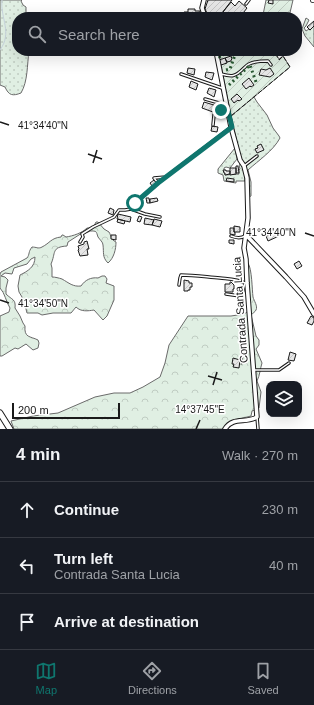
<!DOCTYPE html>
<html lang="en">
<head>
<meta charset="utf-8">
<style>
  body { margin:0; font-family:Helvetica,sans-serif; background:#242831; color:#f1f3f6 }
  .controls { position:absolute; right:12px; bottom:12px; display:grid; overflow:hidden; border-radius:8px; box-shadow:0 4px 16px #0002 }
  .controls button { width:36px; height:36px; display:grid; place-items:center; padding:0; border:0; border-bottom:1px solid #363941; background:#171b24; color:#f1f3f6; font:20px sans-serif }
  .scale { position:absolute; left:12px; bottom:10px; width:108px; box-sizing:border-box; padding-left:4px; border:2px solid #1a1a1a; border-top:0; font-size:11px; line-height:14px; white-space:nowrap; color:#1a1a1a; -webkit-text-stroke:3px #fff; paint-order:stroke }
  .stop { position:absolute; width:12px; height:12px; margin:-9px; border:3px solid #0f766e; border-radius:50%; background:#fff }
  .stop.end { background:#0f766e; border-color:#fff; box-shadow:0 1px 4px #0008 }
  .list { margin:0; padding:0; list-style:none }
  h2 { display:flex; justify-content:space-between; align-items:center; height:52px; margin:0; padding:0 16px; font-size:17px }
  h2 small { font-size:13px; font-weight:400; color:#9ea1a6 }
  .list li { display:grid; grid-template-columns:26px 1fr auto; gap:12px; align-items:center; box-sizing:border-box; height:56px; padding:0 16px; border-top:1px solid #363941 }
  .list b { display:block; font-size:15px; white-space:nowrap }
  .list p { margin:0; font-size:13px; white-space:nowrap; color:#9ea1a6 }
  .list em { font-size:13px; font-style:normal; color:#9ea1a6 }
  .icon { flex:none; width:22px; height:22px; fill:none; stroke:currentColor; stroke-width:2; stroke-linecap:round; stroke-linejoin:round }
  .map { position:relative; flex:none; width:314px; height:429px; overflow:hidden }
  .search { position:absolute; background:#171b24; box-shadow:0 4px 16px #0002; left:12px; right:12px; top:12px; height:44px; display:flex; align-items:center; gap:10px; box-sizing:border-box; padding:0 14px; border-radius:16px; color:#9ea1a6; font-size:15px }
  .sheet { height:220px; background:#171b24 }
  nav { display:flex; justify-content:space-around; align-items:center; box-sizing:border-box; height:56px; border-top:1px solid #363941; background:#171b24; font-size:11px; color:#9ea1a6 }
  nav a { display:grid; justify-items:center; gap:2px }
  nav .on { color:#0f766e }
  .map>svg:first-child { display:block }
  .grass { fill:url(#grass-dots); stroke:#6a6a6a }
  .forest { fill:url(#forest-crowns); stroke:#6a6a6a }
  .garden { fill:url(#garden-furrows); stroke:#6a6a6a }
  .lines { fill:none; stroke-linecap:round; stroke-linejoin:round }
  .stream { stroke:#c6d2dc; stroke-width:1 }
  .building { fill:url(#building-hatch); stroke:#1a1a1a }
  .lane-casing { stroke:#1a1a1a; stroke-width:3.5 }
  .street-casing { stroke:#1a1a1a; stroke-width:5.5 }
  .secondary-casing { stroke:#1a1a1a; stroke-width:6 }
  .primary-casing { stroke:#1a1a1a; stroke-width:7 }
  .path { stroke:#5f5f5f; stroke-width:1; stroke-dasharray:3 2; stroke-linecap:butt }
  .lane { stroke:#fff; stroke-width:1.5 }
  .street { stroke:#fff; stroke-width:3.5 }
  .secondary { stroke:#fff; stroke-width:4.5 }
  .primary { stroke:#fff; stroke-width:5 }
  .hedge { stroke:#2b5a34; stroke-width:3; stroke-dasharray:2 3; stroke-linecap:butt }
  .fence { stroke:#1a1a1a; stroke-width:1; stroke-dasharray:5 2; stroke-linecap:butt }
  .route { stroke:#0f766e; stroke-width:5 }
  .ticks { fill:none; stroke:#1a1a1a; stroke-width:1.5 }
  .labels { text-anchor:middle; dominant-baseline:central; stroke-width:3; stroke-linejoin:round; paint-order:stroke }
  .street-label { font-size:11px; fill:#1a1a1a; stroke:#fff }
  .ticks-label { font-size:10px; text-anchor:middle; fill:#1a1a1a; stroke:#fff; stroke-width:3; stroke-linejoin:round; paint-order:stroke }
</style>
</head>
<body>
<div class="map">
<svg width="314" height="429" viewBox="0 0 314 429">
  <defs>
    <pattern id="grass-dots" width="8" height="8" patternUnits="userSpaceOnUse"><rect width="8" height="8" fill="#e0efe3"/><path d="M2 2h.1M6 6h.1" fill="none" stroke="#c0ccc2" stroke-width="1.8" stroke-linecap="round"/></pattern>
    <pattern id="forest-crowns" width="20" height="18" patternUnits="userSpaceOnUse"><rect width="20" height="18" fill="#e0efe3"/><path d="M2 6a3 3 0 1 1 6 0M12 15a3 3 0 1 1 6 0" fill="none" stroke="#c0ccc2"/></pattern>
    <pattern id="garden-furrows" width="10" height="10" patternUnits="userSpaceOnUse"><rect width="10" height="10" fill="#e0efe3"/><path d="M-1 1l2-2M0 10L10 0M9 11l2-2" fill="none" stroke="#c0ccc2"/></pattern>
    <pattern id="building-hatch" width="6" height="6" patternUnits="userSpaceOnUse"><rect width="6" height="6" fill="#e6e6e6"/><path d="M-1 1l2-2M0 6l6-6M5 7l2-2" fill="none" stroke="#c5c5c5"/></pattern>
  </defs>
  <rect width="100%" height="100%" fill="#fff"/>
  <path class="grass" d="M 0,0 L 22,0 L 21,1 L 23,5 L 26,7 L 26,17 L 17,17 L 17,51 L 29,51 C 27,65 28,81 21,93 C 13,96 9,96 5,87 L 0,85 Z
    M 306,18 L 309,20 L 306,26 L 304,28 L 306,31 L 309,29 L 310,30 L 314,26 L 314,47 L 305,36 L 302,29 Z
    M 254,97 L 257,102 L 267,115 L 273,128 L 279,136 L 280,138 C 273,151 259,160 248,170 L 251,182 L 251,196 L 249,197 L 249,187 L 241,159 L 231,116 Z
    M 235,148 L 237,159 L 230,168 L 226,167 L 224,168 L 225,175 L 239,174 L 239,170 L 240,169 L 239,165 L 241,164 L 244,169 L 245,181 L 236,181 L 236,183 L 224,181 L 223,175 L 218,173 L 218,169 Z"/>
  <path class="forest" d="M 96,222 L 98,222 L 104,229 L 109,232 C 112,237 110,239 116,242 C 116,249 114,258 108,263 C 102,257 104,253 103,245 C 103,242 100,240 98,237 C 96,231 97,231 90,231 L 88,232 L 82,233 L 68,242 L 67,246 C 51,247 56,253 51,264 L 52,268 L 52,277 C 55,277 59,278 62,279 C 69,283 73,287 81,286 C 85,280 91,277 98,278 L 102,276 L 105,276 L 107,279 L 106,283 L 114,286 L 114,300 L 107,316 L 103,320 L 94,310 C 88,311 81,312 76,307 L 71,313 L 53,313 L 42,315 L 38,313 L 27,313 L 25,305 L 23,303 L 22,297 L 19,292 L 18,286 L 20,275 C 28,271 35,267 35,257 L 31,259 L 27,264 L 14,268 L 12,274 L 5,273 L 1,276 L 5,277 L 8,280 L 6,288 L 6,294 C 12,300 16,299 15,308 L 20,316 L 23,323 L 25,326 C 24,338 30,336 38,340 L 39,343 L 38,348 L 33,350 L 26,344 L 18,349 L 15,348 L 2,356 L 0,356 L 0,316 L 9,312 L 10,308 C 6,302 5,293 0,288 L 0,274 L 1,272 L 27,258 C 30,254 28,252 32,247 C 36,247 39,249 42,247 C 50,243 51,238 61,237 L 62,235 L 63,235 L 66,237 C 73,236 82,233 87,228 L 89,228 L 94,227 L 94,226 Z
    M 248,263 C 252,269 252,289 253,297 C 254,301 258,306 256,310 C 255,312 253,313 251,315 L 256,336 L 259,340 L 259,345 L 256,349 L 262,363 C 260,369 260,375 257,381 L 261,392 L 259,408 L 252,411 L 251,416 L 231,421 L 227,425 L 228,429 L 14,429 L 11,421 L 33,416 L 58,413 L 95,397 L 114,393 L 130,393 L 143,387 L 160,377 L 165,363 L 169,345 L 188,316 L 231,316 L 244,314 L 250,310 Z"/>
  <path class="garden" d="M 266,0 L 293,0 L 289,17 L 268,17 L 263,15 Z
    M 223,51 L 232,51 L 235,55 L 239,51 L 274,51 L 279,59 L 283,56 L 290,67 L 231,116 L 219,55 Z"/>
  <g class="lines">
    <path class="stream" d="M 0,50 C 13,32 0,19 2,0"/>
  </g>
  <path class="building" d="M 208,0 L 232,0 L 219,17 L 209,17 L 205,9 Z
    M 269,0 L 273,0 L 273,4 L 268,3 Z
    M 239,1 L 247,8 L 240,17 L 219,17 L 231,2 L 235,6 Z
    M 188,9 L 195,9 L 195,11 L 200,11 L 200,15 L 184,15 L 184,12 L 188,12 Z
    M 314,21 L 314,26 L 310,30 L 307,27 Z
    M 231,56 L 232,59 L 231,60 L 231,61 L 227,62 L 225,58 Z
    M 225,58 L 227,63 L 221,65 L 219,60 Z
    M 188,68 L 195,69 L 194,75 L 187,73 Z
    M 270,68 L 274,74 L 270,77 L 259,75 L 261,69 L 266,70 Z
    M 206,72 L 214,73 L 212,80 L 205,77 Z
    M 249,78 L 254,85 L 251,87 L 250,86 L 246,89 L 242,84 Z
    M 191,81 L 198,84 L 196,90 L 189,87 Z
    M 209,88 L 216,90 L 214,97 L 207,93 Z
    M 237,94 L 242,99 L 239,101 L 238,100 L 234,103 L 231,99 Z
    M 204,102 L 217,106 L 216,109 L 214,109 L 213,112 L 202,108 Z
    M 212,126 L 218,127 L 217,132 L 211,131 Z
    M 261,144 L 264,150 L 257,153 L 255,149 L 258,148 L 257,146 Z
    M 236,166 L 238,166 L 239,173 L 236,173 Z
    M 230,168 L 236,168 L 236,174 L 230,175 Z
    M 223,170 L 226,170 L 226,171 L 230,171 L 230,174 L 225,175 L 225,173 L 224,173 Z
    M 227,178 L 234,179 L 234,182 L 226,181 Z
    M 154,180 L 156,182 L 152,186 L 150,183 Z
    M 146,198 L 149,198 L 150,203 L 147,203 Z
    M 157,198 L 158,201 L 150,203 L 150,199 Z
    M 110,208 L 114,210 L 113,215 L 108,213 Z
    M 118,214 L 131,217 L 130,222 L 117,219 Z
    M 139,216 L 142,217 L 140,222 L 137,221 Z
    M 145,218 L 154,220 L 152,225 L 144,224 Z
    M 118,219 L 125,221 L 124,224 L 117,222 Z
    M 154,219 L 162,221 L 160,227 L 152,225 Z
    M 234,226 L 240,227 L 240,232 L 234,232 Z
    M 230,228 L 234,228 L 234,232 L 235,232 L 235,235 L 230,234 Z
    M 276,231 L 279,236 L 268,241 L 266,236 Z
    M 111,235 L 116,235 L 116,240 L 111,239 Z
    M 229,240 L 234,240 L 234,244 L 229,243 Z
    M 87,241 L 89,249 L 87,249 L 88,255 L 80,256 L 78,250 L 79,249 L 78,246 L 84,244 L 84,242 Z
    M 299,261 L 302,266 L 297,269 L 294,264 Z
    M 184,280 L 189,281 L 189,283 L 192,283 L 192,287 L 190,287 L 190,290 L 188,290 L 188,291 L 184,291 Z
    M 230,282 L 231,282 L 234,285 L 234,289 L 233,289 L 233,292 L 225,292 L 225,284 L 230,284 Z
    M 311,316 L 314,318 L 314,321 L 312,325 L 307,323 Z
    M 290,352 L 296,354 L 294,361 L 288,360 Z
    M 233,358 L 240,360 L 239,368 L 233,367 L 234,364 L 232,364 Z"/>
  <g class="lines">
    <g class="lane-casing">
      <path id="lane" d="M 246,4 L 249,0
        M 181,74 L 222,88
        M 221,74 C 232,77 235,77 244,68 C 245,67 247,65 249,64 C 253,62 263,61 268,61 L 271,65
        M 205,99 L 226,105
        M 213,125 L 214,115 L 217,110 L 227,110
        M 244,166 L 257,156
        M 158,183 L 154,178 L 166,177
        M 131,209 L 145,214 L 160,217
        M 231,236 C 236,238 240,239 245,236
        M 80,242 L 83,237 L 82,234 L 93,227 L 114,217 L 119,210 L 125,210 L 131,209 L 135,203 L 158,183 L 230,128
        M 179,285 L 180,278 L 181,275 C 194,275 207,277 220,278 C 228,279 237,279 245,283 L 247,283
        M 226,294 L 240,296 L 242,294 L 245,283
        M 253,370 L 279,370 L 289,363
        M 257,417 L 258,429"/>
    </g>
    <g class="street-casing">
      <path id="street" d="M 204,0 L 202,8 L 205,17
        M 216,51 L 231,127 L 240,160 L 244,166 L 247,178 L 248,218 L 244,248 L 246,259 L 247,283 L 257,417 C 246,424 233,416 225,429
        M 246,235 L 286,277 L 304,297 L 314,314"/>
    </g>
    <g class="secondary-casing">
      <path id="secondary" d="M 313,0 L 314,0"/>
    </g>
    <g class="primary-casing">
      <path id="primary" d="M 0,413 L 10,429"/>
    </g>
    <path class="path" d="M 241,365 L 247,341"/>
    <use href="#lane" class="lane"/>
    <use href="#street" class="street"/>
    <use href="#secondary" class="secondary"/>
    <use href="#primary" class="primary"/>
    <path class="hedge" d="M 220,58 L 219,55 L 223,51
      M 226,70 L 230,69 L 235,55 L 232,51
      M 229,85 L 250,65 L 256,82"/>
    <path class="fence" d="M 232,51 L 235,55 L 239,51
      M 220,58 L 219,55 L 223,51
      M 231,116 L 290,67 L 283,56 L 279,60 L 274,51"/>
  </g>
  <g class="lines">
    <path class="route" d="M 135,203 L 158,183 L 232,127 L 228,111 L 221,110"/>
  </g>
  <path class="ticks" d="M 0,122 L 9,125M 88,154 L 102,159M 93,163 L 97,150M 305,233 L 314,236M 0,300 L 9,303M 208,376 L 222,380M 213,385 L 217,372M 196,429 L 200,420"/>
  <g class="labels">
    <g class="street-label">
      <text transform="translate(240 310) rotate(-94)">Contrada Santa Lucia</text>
    </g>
  </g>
  <g class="ticks-label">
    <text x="43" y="129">41°34'40"N</text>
    <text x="271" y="236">41°34'40"N</text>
    <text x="43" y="307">41°34'50"N</text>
    <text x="200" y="413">14°37'45"E</text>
  </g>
</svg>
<div class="controls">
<button><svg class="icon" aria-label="layers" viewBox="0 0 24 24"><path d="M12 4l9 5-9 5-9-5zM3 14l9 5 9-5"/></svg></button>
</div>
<div class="scale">200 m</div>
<div class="stop" style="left:135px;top:203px"></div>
<div class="stop end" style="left:221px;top:110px"></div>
<div class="search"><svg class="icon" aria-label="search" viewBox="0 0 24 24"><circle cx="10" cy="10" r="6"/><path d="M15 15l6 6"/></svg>Search here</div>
</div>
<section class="sheet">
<h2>4 min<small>Walk · 270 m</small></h2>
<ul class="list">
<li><svg class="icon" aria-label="ahead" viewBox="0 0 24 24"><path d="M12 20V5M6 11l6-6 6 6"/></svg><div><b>Continue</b></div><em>230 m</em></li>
<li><svg class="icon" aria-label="left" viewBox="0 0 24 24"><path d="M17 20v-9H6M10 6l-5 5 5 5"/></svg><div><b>Turn left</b><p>Contrada Santa Lucia</p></div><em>40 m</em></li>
<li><svg class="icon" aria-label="arrive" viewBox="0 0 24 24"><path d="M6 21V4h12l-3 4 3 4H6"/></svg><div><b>Arrive at destination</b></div></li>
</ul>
</section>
<nav>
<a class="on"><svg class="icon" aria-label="map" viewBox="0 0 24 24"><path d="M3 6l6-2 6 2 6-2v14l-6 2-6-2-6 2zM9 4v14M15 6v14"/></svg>Map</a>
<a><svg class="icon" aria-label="directions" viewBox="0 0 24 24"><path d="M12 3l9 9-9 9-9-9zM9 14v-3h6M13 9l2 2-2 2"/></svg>Directions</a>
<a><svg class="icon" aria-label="saved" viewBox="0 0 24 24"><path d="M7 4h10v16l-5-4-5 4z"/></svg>Saved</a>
</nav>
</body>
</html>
